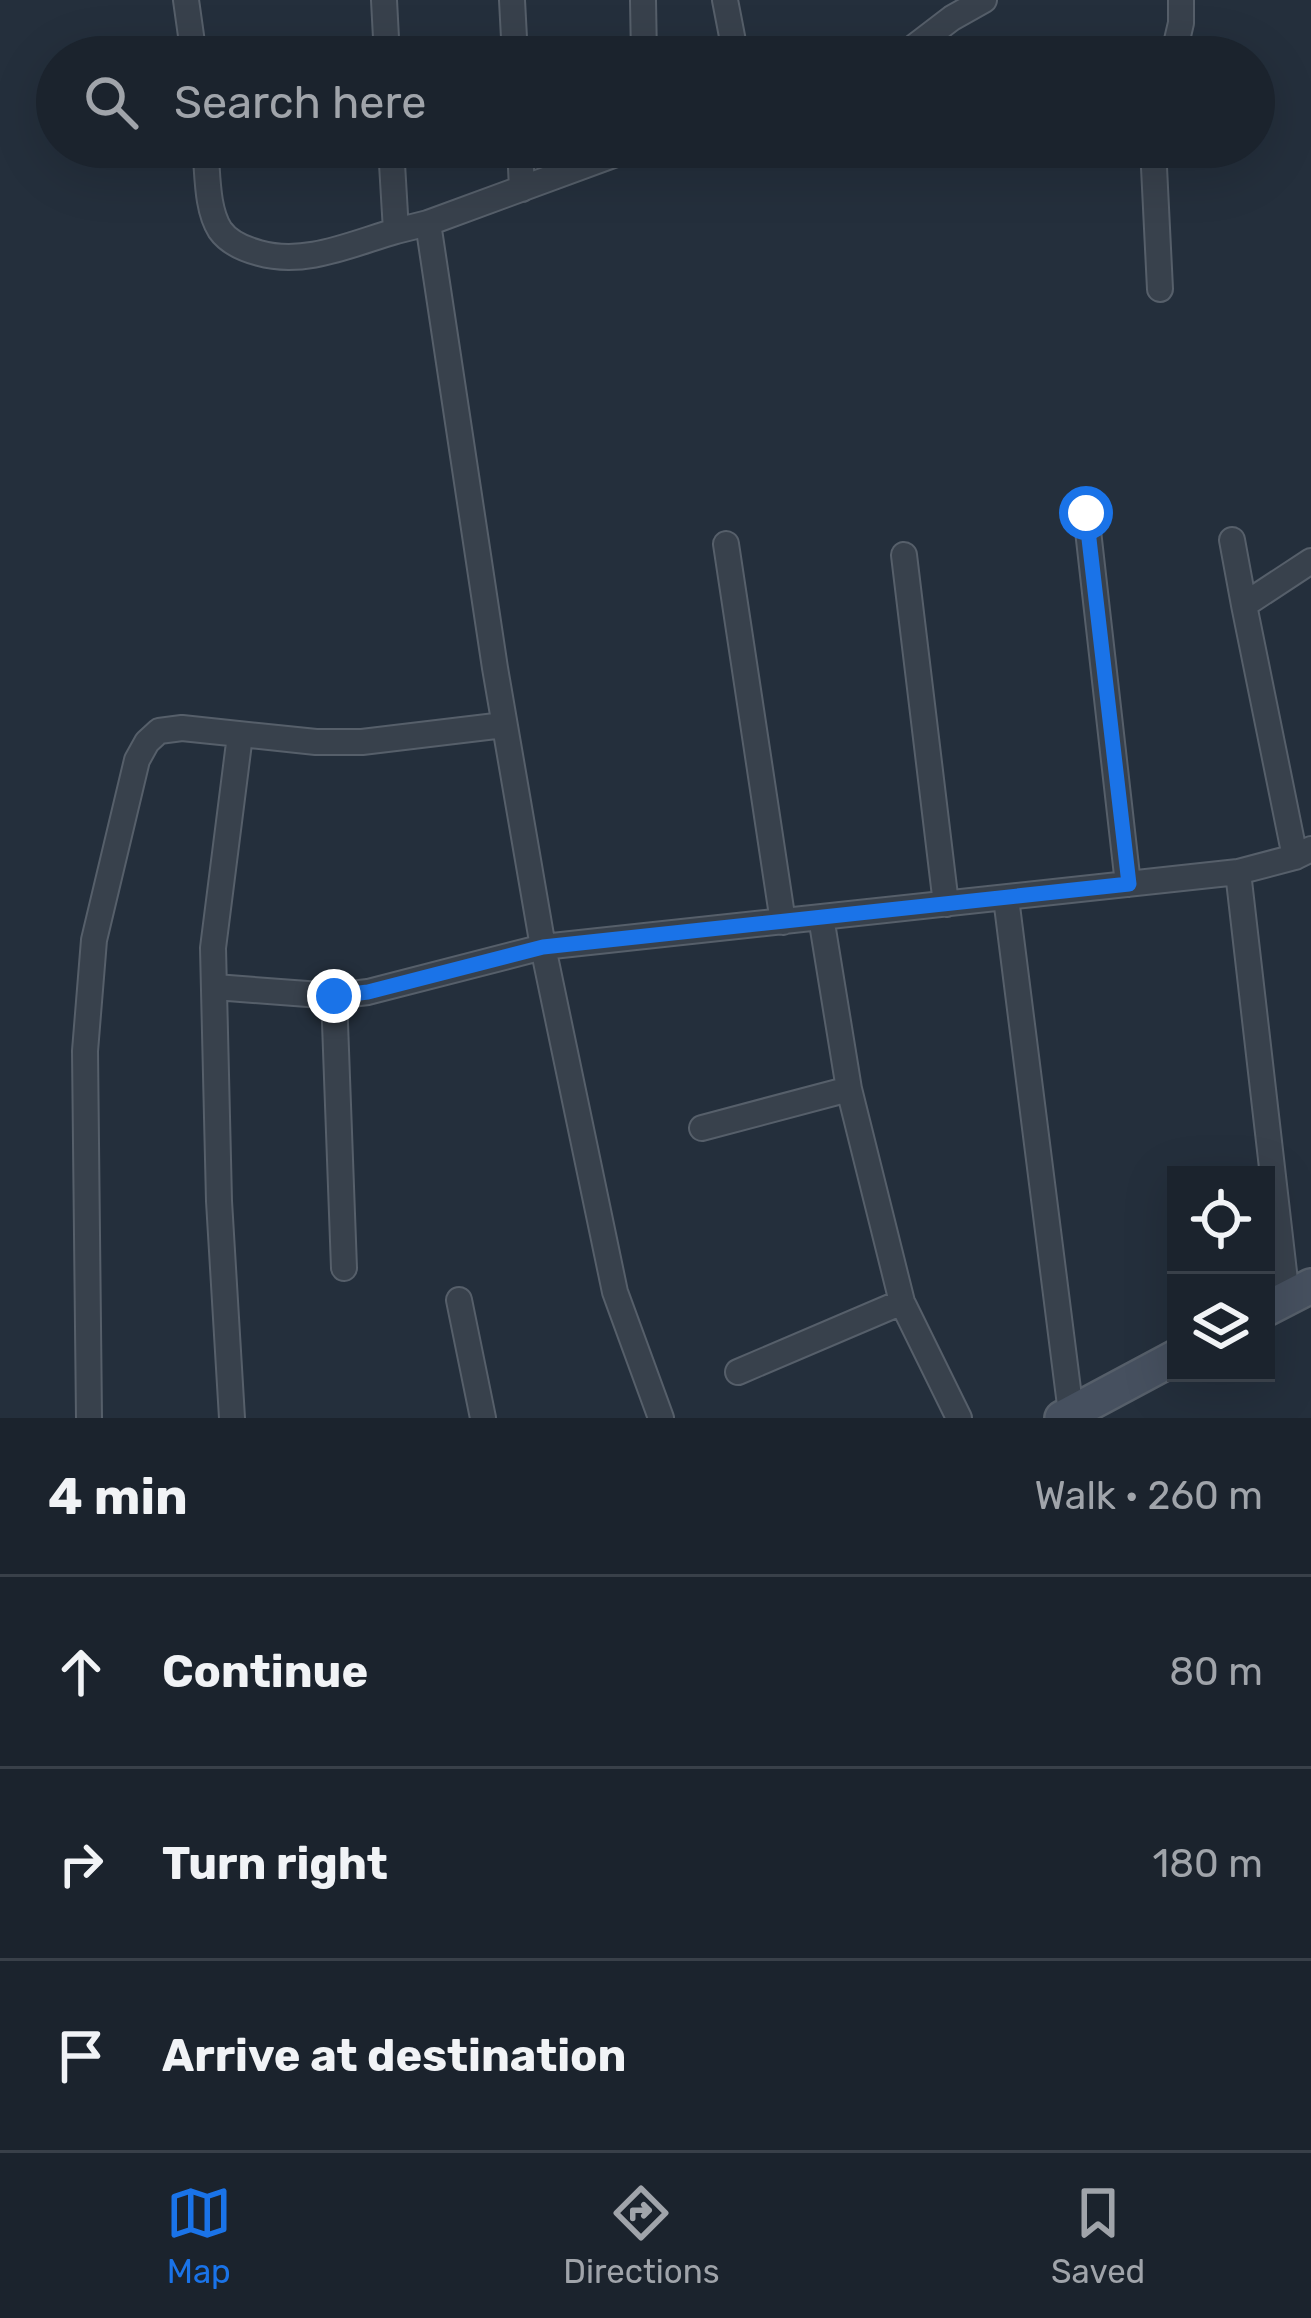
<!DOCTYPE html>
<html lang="en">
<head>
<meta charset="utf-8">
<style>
  body { margin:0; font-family:Rubik,sans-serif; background:#282f39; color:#f1f3f6 }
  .controls { position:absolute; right:36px; bottom:36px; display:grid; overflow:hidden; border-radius:0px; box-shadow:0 12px 48px #0002 }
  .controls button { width:108px; height:108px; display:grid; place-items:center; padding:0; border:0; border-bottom:3px solid #394049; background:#1b232d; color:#f1f3f6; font:60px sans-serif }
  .stop { position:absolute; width:36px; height:36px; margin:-27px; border:9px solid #1a73e8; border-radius:50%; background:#fff }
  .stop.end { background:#1a73e8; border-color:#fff; box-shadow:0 3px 12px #0008 }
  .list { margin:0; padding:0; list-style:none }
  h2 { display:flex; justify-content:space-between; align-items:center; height:156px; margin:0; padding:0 48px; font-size:51px }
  h2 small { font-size:39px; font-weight:400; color:#a0a4aa }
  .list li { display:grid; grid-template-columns:78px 1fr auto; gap:36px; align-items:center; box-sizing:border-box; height:192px; padding:0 48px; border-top:3px solid #394049 }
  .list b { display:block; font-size:45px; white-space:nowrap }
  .list em { font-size:39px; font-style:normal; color:#a0a4aa }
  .icon { flex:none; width:66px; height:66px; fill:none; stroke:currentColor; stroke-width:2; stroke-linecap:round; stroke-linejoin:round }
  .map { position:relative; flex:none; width:1311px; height:1418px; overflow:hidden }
  .search { position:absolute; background:#1b232d; box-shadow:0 12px 48px #0002; left:36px; right:36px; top:36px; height:132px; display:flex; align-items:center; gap:30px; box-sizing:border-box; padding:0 42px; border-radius:66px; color:#a0a4aa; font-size:45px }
  .sheet { height:732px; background:#1b232d }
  nav { display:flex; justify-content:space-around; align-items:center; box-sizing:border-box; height:168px; border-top:3px solid #394049; background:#1b232d; font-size:33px; color:#a0a4aa }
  nav a { display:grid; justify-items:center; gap:6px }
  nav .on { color:#1a73e8 }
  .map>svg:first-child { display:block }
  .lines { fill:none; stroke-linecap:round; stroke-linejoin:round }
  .minor-casing { stroke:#565f6a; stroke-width:28 }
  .secondary-casing { stroke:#565f6a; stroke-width:38 }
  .minor { stroke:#38414c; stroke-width:24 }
  .secondary { stroke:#46505f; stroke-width:33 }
  .route { stroke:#1a73e8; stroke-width:15 }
</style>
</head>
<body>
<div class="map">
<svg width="1311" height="1418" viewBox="0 0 1311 1418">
  <rect width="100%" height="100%" fill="#242f3c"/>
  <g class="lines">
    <g class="minor-casing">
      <path id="minor" d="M 186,0 L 194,57
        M 384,0 L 387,57
        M 512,0 L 515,57
        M 643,0 L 644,57
        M 725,0 L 736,57
        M 901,57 L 952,18 L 984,0
        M 1173,57 L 1181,23 L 1181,0
        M 205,147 C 208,172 206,208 220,230 C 229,243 244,249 259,253 C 305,266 351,244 396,231
        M 391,147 L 396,231 L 428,223 L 635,147
        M 520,147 L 522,189
        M 1153,147 L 1160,289
        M 428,223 L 495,668 L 543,947 L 615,1292 L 661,1418
        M 1086,513 L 1128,884
        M 1232,540 L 1244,605
        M 726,544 L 783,922
        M 904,555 L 946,904
        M 1295,857 L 1244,605 L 1311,561
        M 1238,872 L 1287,1298
        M 1006,898 L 1071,1413
        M 821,917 L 849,1089 L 902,1302 L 959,1418
        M 215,987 L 334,996 L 368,992 L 543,947 L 1238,872 L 1295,857 L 1311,849
        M 334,996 L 344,1268
        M 702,1128 L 849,1089
        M 459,1300 L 483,1418
        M 738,1372 L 902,1302
        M 89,1418 L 85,1051 L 94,940 L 137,760 L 147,742 L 159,731 L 182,728 L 316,742 L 362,742 L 504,725
        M 232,1418 L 219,1201 L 213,948 L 240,735"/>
    </g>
    <g class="secondary-casing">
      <path id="secondary" d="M 1266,1309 L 1311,1286
        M 1062,1418 L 1176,1357"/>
    </g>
    <use href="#minor" class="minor"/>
    <use href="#secondary" class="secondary"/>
  </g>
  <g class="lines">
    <path class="route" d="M 334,996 L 368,992 L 543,947 L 1129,884 L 1086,513"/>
  </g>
</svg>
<div class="controls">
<button><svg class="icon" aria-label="locate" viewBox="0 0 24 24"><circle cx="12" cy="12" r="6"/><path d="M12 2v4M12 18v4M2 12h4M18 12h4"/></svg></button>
<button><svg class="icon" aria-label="layers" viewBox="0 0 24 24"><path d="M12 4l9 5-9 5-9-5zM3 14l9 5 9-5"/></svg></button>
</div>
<div class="stop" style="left:1086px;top:513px"></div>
<div class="stop end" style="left:334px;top:996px"></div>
<div class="search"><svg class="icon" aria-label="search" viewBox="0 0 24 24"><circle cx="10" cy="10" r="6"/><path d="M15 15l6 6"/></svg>Search here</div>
</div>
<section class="sheet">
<h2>4 min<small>Walk · 260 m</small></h2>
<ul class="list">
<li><svg class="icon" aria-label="ahead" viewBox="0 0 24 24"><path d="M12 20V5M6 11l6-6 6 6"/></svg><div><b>Continue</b></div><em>80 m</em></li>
<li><svg class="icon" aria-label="right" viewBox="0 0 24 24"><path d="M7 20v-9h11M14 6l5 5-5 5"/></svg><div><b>Turn right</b></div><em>180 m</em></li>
<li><svg class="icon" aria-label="arrive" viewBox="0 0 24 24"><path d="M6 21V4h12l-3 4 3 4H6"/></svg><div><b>Arrive at destination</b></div></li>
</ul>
</section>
<nav>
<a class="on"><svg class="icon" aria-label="map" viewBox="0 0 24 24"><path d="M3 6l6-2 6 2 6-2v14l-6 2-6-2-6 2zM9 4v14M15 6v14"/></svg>Map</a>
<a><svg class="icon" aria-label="directions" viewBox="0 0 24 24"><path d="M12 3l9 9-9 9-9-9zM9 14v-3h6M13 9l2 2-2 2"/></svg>Directions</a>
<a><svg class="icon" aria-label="saved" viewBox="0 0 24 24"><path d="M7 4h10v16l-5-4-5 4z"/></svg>Saved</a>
</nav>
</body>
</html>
